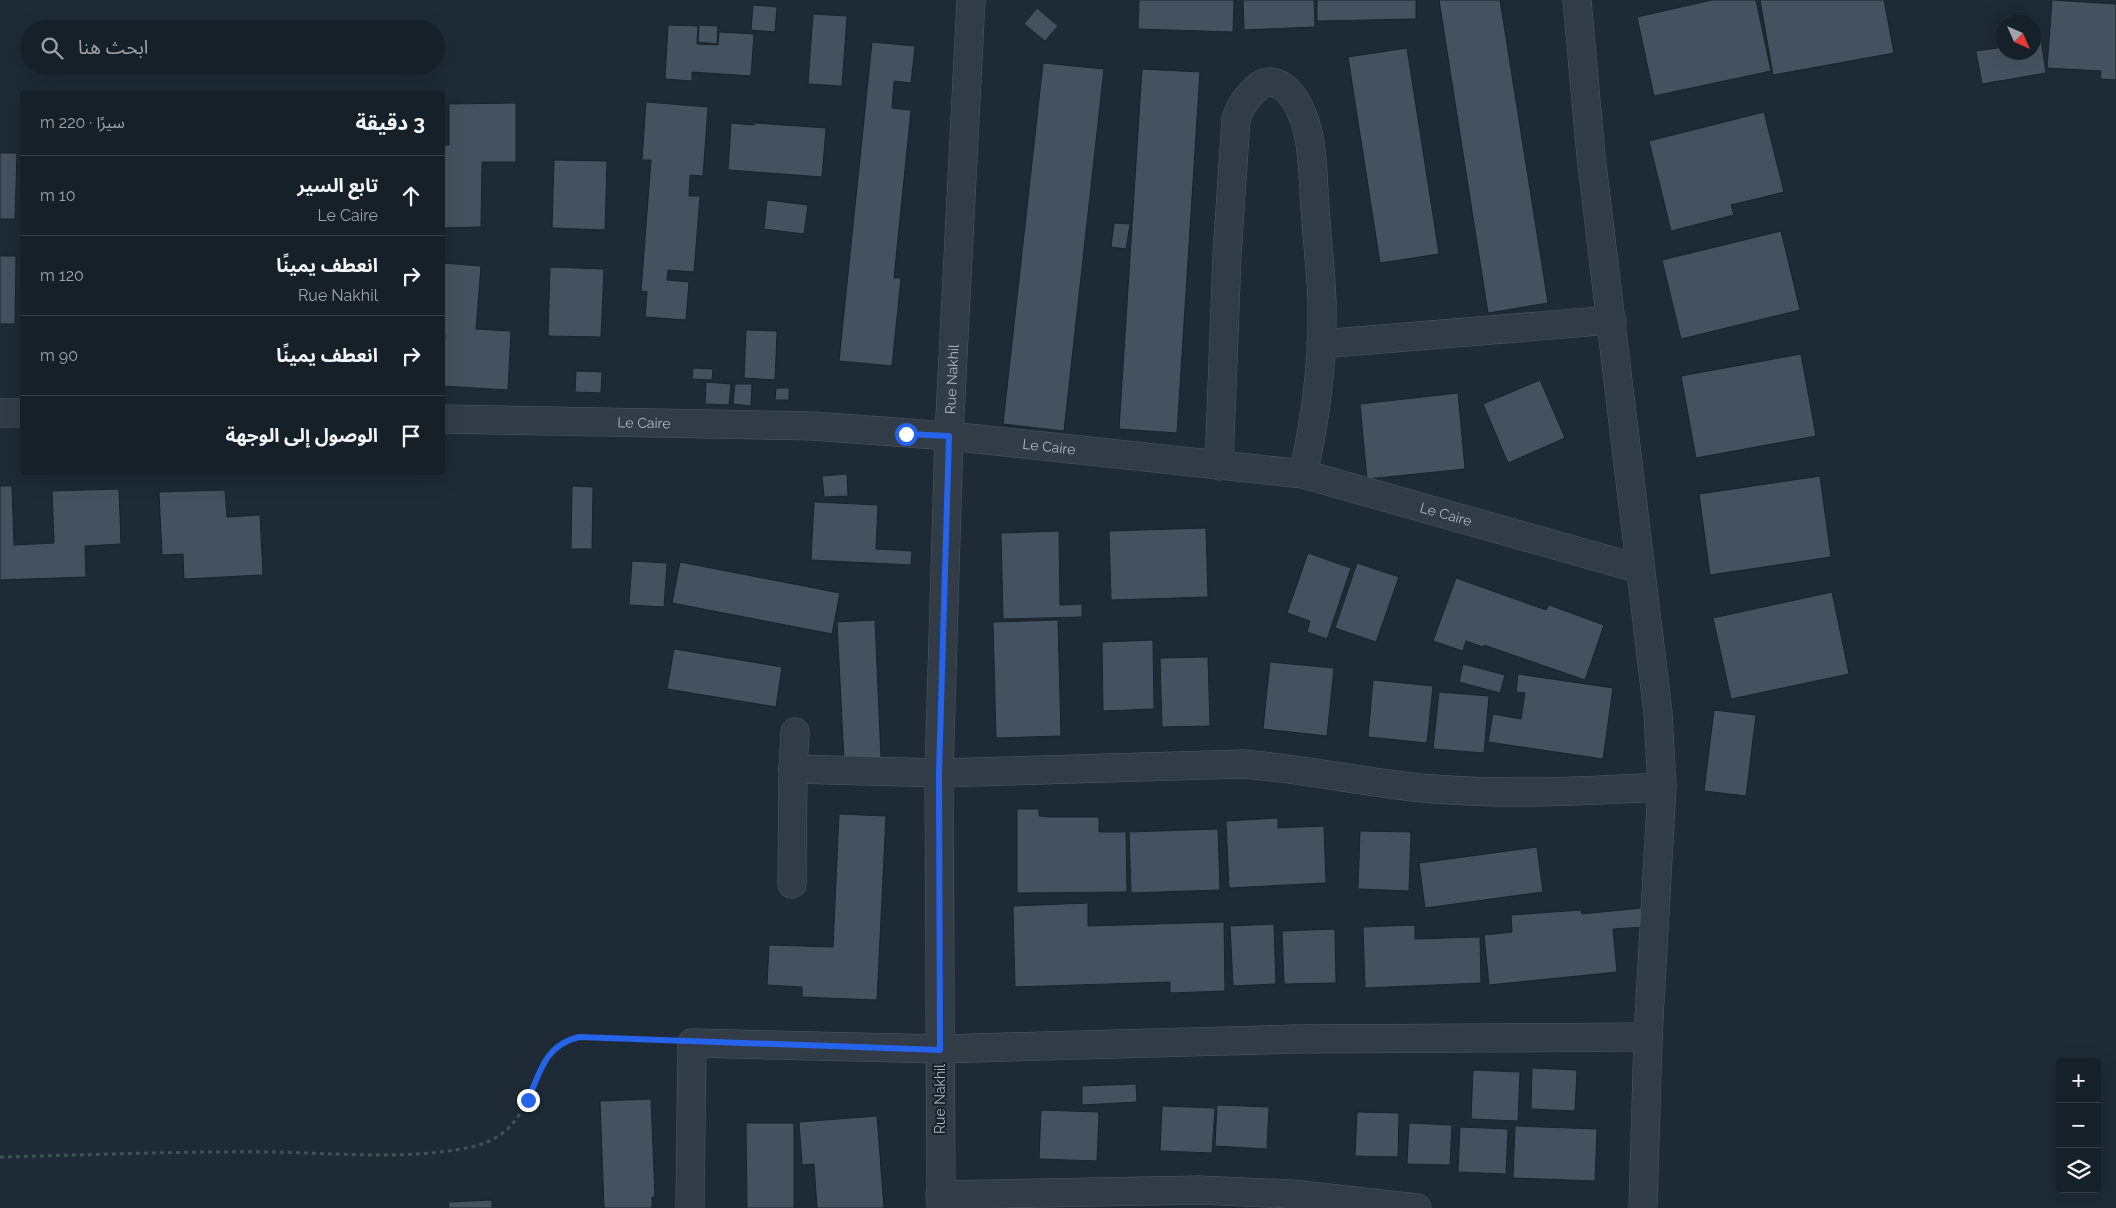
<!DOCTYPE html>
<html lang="ar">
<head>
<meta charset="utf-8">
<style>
  body { margin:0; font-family:Raleway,"Noto Sans Arabic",sans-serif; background:#232d34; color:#f1f3f6; direction:rtl }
  .controls { position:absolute; right:15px; bottom:15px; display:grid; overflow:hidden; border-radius:5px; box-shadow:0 5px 20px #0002 }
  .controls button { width:45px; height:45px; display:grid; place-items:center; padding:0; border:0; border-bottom:1px solid #353e45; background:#162028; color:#f1f3f6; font:25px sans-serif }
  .compass { position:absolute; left:1996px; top:15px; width:45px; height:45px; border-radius:50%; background:#162028; box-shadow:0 5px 20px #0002; rotate:135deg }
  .stop { position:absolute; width:15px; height:15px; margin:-11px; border:4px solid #2563eb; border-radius:50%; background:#fff }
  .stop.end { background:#2563eb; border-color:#fff; box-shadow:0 1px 5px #0008 }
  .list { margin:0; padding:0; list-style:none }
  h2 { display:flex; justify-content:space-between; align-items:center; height:65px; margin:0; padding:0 20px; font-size:21px }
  h2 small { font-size:16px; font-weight:400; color:#9ea3a8 }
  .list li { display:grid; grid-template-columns:32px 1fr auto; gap:15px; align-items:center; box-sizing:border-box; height:80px; padding:0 20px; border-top:1px solid #353e45 }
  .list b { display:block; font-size:19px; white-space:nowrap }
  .list p { margin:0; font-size:16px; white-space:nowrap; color:#9ea3a8 }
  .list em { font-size:16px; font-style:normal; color:#9ea3a8 }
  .icon { flex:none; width:28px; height:28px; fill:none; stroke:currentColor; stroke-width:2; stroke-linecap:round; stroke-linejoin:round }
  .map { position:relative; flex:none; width:2116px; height:1208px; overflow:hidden; direction:ltr }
  .search { position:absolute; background:#162028; box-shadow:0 5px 20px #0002; left:20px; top:20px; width:425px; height:55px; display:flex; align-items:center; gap:12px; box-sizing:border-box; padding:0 18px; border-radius:28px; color:#9ea3a8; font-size:19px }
  .panel { position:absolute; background:#162028; box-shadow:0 5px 20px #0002; left:20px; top:90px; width:425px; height:385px; border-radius:5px; direction:rtl }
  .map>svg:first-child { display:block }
  .building { fill:#44525f; stroke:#19232c }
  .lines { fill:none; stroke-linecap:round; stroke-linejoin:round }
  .street-casing { stroke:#4f5a64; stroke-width:29 }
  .path { stroke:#3e5353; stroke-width:3; stroke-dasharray:4 4; stroke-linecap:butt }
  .street { stroke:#323c46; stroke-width:28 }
  .route { stroke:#2563eb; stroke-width:6 }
  .labels { text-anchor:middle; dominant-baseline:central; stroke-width:4; stroke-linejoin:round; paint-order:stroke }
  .street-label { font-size:14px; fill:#abb7c3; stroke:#17212a }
</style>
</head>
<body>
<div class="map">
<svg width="2116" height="1208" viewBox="0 0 2116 1208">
  <rect width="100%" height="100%" fill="#1e2a35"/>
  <path class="building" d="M 1139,0 L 1234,0 L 1233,32 L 1138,29 Z
    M 1243,0 L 1314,0 L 1315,27 L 1244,30 Z
    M 1317,0 L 1416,0 L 1416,19 L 1317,21 Z
    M 1439,0 L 1500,0 L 1548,303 L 1488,313 Z
    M 1712,0 L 1756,0 L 1771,71 L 1654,96 L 1637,17 Z
    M 1760,0 L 1884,0 L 1894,53 L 1773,75 Z
    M 2052,0 L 2116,4 L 2116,80 L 2100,79 L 2101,71 L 2047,68 Z
    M 753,5 L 777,7 L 775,32 L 751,30 Z
    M 1037,8 L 1058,26 L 1045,41 L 1024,24 Z
    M 813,14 L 847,16 L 842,86 L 808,84 Z
    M 668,25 L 698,26 L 697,44 L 718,45 L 719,32 L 754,34 L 751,76 L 692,72 L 692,81 L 665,79 Z
    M 699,25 L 718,26 L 717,44 L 698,42 Z
    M 2041,40 L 2046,73 L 1982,84 L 1976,51 L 2004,47 L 2004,52 L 2034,52 L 2034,41 Z
    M 872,42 L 915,46 L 911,83 L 894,81 L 892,108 L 911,110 L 894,278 L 901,278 L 892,366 L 839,361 Z
    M 1407,48 L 1439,254 L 1380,263 L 1348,57 Z
    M 1043,63 L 1104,69 L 1064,431 L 1003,424 Z
    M 1142,69 L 1200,72 L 1177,433 L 1119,429 Z
    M 646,102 L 708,107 L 703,176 L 690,175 L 689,196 L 700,196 L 694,272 L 668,270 L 667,280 L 689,282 L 686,320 L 645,317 L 647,292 L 641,291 L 651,160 L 642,160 Z
    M 516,103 L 516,162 L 482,162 L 481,227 L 442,228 L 442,145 L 449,145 L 449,104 Z
    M 1764,112 L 1784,192 L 1731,205 L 1734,215 L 1671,231 L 1649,141 Z
    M 731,123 L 754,125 L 755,123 L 826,128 L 822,177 L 728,170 Z
    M 0,153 L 17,153 L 15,219 L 0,219 Z
    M 554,160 L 607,161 L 605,230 L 552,228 Z
    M 767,200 L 808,205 L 804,234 L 764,229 Z
    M 1114,223 L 1130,224 L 1126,249 L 1111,247 Z
    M 1781,231 L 1800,310 L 1681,339 L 1662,260 Z
    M 0,256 L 16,256 L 15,324 L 0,324 Z
    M 442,263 L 481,266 L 476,329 L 511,331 L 508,390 L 442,386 L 445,334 L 442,334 Z
    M 550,267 L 604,269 L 601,337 L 548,336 Z
    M 746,330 L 777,331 L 775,380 L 744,378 Z
    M 1801,354 L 1816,436 L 1696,458 L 1681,376 Z
    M 693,368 L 713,369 L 712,380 L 692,379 Z
    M 576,371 L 602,372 L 601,393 L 575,392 Z
    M 1540,380 L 1565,438 L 1508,463 L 1483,404 Z
    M 706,382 L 731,384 L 729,405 L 705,404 Z
    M 735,384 L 752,384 L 751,406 L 733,404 Z
    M 776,388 L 789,388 L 789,400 L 775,400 Z
    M 1458,393 L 1465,469 L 1367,479 L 1360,404 Z
    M 847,474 L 848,496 L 824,497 L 822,476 Z
    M 1820,476 L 1831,557 L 1710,575 L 1699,494 Z
    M 0,486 L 12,486 L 14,545 L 54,543 L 52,491 L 119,489 L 121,544 L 85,546 L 86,577 L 0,580 Z
    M 572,486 L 593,487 L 592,549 L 571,549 Z
    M 225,490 L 227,517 L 260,515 L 263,575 L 184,579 L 183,554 L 162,555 L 159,492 Z
    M 814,502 L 878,505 L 876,549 L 912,551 L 911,565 L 811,560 Z
    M 1206,528 L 1208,597 L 1111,600 L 1109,531 Z
    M 1059,531 L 1060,605 L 1082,604 L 1082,617 L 1003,619 L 1001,533 Z
    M 1308,553 L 1351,568 L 1327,639 L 1307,632 L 1310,621 L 1287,613 Z
    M 632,561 L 667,563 L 664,607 L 629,605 Z
    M 680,562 L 840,593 L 832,634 L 672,603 Z
    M 1357,563 L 1399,577 L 1376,642 L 1335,628 Z
    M 1456,578 L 1546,610 L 1549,605 L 1604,625 L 1585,680 L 1484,645 L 1483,647 L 1466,641 L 1463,651 L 1433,641 Z
    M 1832,592 L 1849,674 L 1731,699 L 1713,618 Z
    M 875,620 L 881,759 L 844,761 L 837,622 Z
    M 1058,620 L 1061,736 L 996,738 L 993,622 Z
    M 1153,640 L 1154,709 L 1103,711 L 1102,642 Z
    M 674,649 L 782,667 L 776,707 L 667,689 Z
    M 1208,657 L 1210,726 L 1162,727 L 1160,658 Z
    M 1270,662 L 1334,668 L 1327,736 L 1263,729 Z
    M 1463,664 L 1505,675 L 1500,693 L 1459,682 Z
    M 1518,674 L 1613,688 L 1603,759 L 1488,742 L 1493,714 L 1521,719 L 1525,693 L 1516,692 Z
    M 1373,680 L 1433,686 L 1427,743 L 1368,737 Z
    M 1439,692 L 1489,696 L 1484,753 L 1433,749 Z
    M 1714,710 L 1756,715 L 1746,796 L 1704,791 Z
    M 1017,809 L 1039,809 L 1039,816 L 1049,817 L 1099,817 L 1099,832 L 1126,832 L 1127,892 L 1017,893 Z
    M 839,814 L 886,816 L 877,1000 L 802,997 L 802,987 L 767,985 L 769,945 L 833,947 Z
    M 1278,818 L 1278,828 L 1324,826 L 1326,883 L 1229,888 L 1226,821 Z
    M 1218,829 L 1220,890 L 1131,893 L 1129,832 Z
    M 1360,831 L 1411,832 L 1409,891 L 1358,889 Z
    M 1537,847 L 1543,892 L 1425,908 L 1419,863 Z
    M 1088,903 L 1088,926 L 1224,922 L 1225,991 L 1170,993 L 1170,982 L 1015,987 L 1013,906 Z
    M 1641,908 L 1643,927 L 1613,929 L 1617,972 L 1489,985 L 1484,935 L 1512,932 L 1511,915 L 1581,910 L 1582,914 Z
    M 1274,924 L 1276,984 L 1233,986 L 1230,926 Z
    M 1415,925 L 1415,939 L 1480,937 L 1481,983 L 1365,988 L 1363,927 Z
    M 1335,929 L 1336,983 L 1284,984 L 1282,931 Z
    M 1532,1068 L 1577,1070 L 1575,1111 L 1531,1109 Z
    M 1473,1070 L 1520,1072 L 1518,1121 L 1471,1119 Z
    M 1136,1084 L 1137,1102 L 1082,1105 L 1082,1086 Z
    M 651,1099 L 655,1197 L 652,1197 L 652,1208 L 604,1208 L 600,1101 Z
    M 1217,1105 L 1269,1107 L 1267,1149 L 1215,1146 Z
    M 1162,1106 L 1215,1108 L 1212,1153 L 1160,1151 Z
    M 1041,1110 L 1099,1112 L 1097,1161 L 1039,1159 Z
    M 1357,1112 L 1399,1113 L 1398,1157 L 1355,1156 Z
    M 877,1116 L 884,1208 L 817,1208 L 814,1164 L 802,1165 L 799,1122 Z
    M 746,1123 L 794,1123 L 794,1208 L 747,1208 Z
    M 1409,1123 L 1452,1125 L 1450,1165 L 1407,1164 Z
    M 1515,1126 L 1597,1129 L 1595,1181 L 1513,1178 Z
    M 1460,1127 L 1508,1129 L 1506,1174 L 1458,1172 Z
    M 492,1200 L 492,1208 L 449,1208 L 448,1202 Z"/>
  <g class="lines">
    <g class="street-casing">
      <g id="street">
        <path d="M 1577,0 L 1591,156 L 1658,713 L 1662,787 L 1648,1037 L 1643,1208"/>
        <path d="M 1321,344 L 1612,320"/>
        <path d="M 0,413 L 22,413"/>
        <path id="s1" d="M 442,419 L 813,426 L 949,436 L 1303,474 L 1640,569"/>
        <path d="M 1219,466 L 1227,255 L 1236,119 C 1241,104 1247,97 1259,86 C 1268,79 1278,82 1286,89 C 1315,118 1312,169 1315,208 C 1317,239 1321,271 1322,302 C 1323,360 1316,418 1303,474"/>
        <path d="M 793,769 L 795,732"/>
        <path d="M 792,884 L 793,769 L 939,773 L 1243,764 C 1307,769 1370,784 1434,789 C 1510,795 1586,791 1662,787"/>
        <path d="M 940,1195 L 1199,1190 L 1292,1194 L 1417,1208"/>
        <path d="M 690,1208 L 692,1043 L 940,1049 L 1296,1039 L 1648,1037"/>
        <path id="s2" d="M 941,1208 L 939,773 L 949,436 L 971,0"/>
      </g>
    </g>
    <path class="path" d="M 0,1157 C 90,1155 181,1151 272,1152 C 335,1153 414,1161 475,1146 C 543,1129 526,1051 570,1039 C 592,1033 637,1040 661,1041"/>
    <use href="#street" class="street"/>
  </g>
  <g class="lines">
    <path class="route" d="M 528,1100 C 540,1072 545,1045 579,1037 L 940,1050 L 939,773 L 949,436 L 906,434"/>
  </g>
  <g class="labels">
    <g class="street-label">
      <text stroke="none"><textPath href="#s2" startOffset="829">Rue Nakhil</textPath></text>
      <text stroke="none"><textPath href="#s1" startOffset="202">Le Caire</textPath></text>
      <text stroke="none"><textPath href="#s1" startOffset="608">Le Caire</textPath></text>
      <text stroke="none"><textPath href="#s1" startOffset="1012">Le Caire</textPath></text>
      <text transform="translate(940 1099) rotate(-90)">Rue Nakhil</text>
    </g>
  </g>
</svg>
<div class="controls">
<button>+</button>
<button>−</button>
<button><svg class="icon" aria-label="layers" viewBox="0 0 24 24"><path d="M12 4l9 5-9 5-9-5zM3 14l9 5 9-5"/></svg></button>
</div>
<svg class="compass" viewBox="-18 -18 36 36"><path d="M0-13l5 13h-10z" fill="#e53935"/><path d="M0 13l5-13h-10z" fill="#9ea3a8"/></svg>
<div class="stop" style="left:906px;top:434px"></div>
<div class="stop end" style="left:528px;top:1100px"></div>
<div class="search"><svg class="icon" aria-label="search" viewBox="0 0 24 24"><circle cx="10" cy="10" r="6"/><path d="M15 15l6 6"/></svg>ابحث هنا</div>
<section class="panel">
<h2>3 دقيقة<small>سيرًا · 220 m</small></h2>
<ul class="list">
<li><svg class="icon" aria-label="ahead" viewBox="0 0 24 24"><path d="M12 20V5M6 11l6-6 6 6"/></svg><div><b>تابع السير</b><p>Le Caire</p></div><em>10 m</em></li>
<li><svg class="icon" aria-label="right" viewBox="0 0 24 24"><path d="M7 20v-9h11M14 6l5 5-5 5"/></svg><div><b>انعطف يمينًا</b><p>Rue Nakhil</p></div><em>120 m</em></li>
<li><svg class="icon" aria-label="right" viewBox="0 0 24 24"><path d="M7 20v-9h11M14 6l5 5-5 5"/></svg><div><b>انعطف يمينًا</b></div><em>90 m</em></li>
<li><svg class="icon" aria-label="arrive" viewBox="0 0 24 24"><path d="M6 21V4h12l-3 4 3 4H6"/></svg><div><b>الوصول إلى الوجهة</b></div></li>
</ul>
</section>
</div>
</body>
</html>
